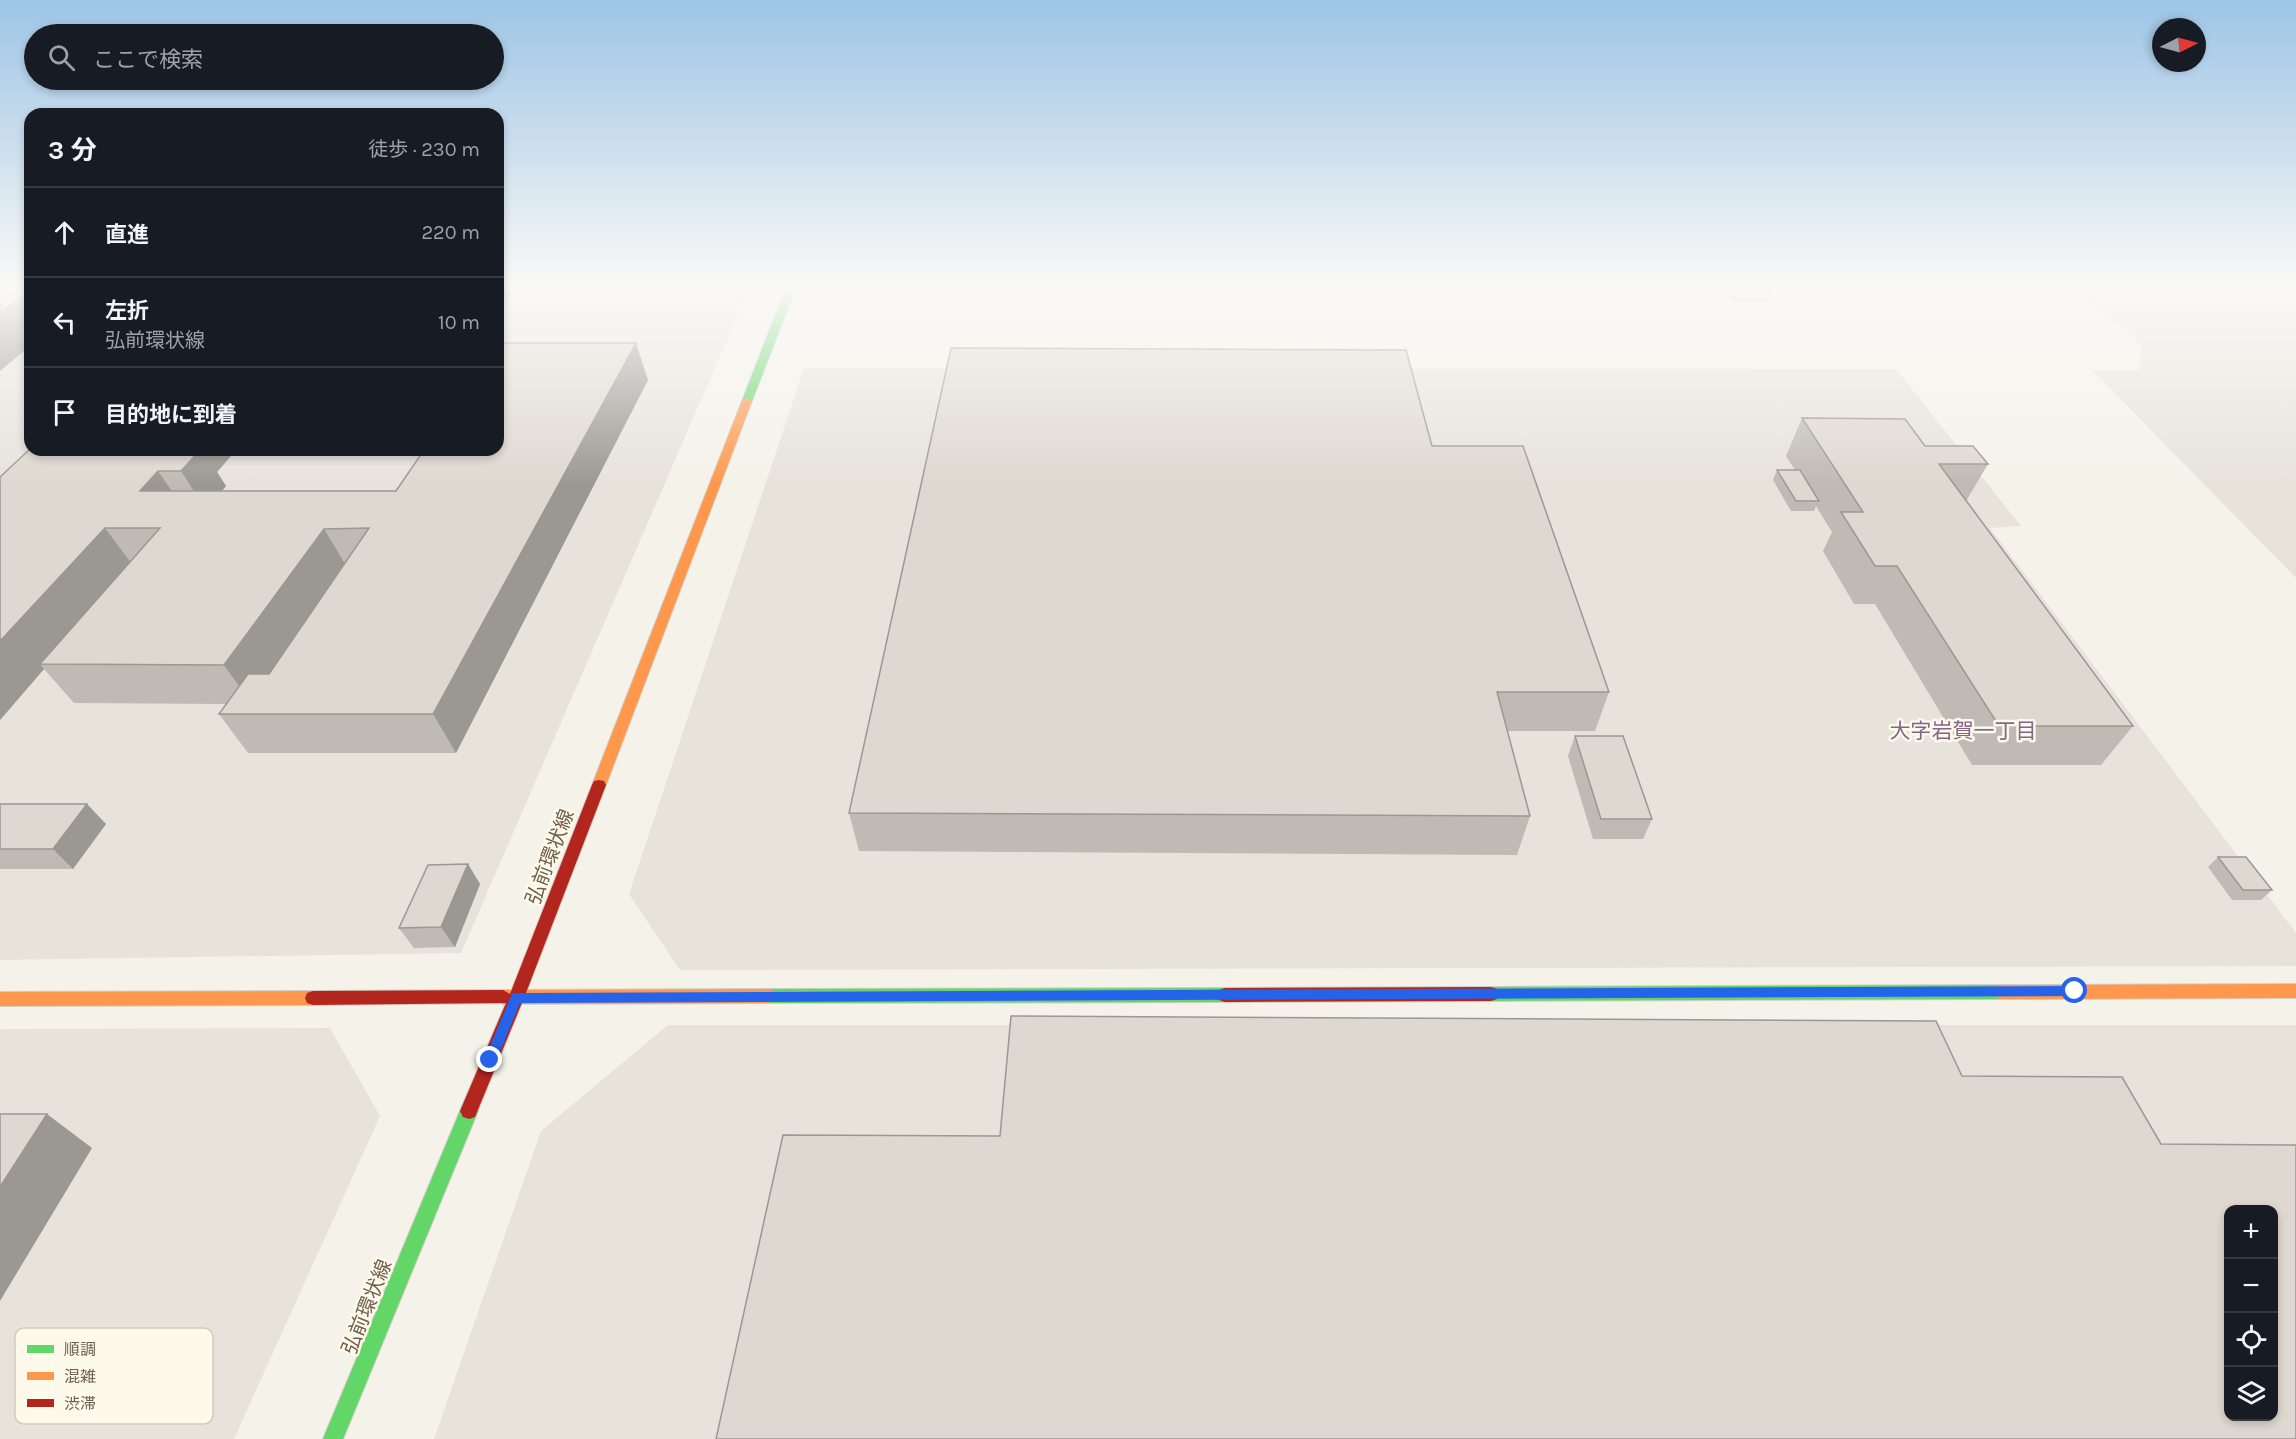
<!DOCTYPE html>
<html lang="ja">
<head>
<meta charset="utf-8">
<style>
  body { margin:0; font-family:Karla,"Noto Sans JP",sans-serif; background:#20242c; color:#f1f3f6 }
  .controls { position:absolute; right:18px; bottom:18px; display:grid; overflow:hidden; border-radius:12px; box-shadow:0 3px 9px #0003 }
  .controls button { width:54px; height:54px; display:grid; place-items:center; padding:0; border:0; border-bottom:2px solid #363941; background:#171b24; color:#f1f3f6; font:30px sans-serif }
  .compass { position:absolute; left:2152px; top:18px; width:54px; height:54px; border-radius:50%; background:#171b24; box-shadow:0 3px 9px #0003; rotate:84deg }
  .stop { position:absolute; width:18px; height:18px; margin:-14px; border:4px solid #2563eb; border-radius:50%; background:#fff }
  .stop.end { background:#2563eb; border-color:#fff; box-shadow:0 2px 6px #0008 }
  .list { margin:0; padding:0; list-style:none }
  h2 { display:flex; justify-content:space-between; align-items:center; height:78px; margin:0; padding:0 24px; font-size:26px }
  h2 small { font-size:20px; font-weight:400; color:#9ea1a6 }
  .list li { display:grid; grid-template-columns:39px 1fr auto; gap:18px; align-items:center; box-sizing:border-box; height:90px; padding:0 24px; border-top:2px solid #363941 }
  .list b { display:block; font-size:22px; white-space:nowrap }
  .list p { margin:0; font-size:20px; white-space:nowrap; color:#9ea1a6 }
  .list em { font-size:20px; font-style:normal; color:#9ea1a6 }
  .icon { flex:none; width:33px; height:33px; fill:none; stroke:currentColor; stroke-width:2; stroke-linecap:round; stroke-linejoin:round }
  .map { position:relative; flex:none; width:2296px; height:1439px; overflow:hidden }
  .search { position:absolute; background:#171b24; box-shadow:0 3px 9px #0003; left:24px; top:24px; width:480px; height:66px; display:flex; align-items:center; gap:15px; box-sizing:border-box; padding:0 21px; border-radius:33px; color:#9ea1a6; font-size:22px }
  .panel { position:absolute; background:#171b24; box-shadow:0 3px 9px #0003; left:24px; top:108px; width:480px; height:348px; border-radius:18px }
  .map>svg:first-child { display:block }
  .industrial { fill:#e7e3db; fill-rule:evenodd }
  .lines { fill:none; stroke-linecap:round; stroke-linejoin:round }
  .fast-casing { stroke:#d2cec5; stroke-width:2 }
  .slow-casing { stroke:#d2cec5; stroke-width:2 }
  .jam-casing { stroke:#d2cec5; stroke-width:2 }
  .fast { fill:#63d668; fill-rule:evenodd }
  .slow { fill:#ff974d; fill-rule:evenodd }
  .jam { fill:#b3261e; fill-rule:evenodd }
  .wall { fill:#bfbab3 }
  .shaded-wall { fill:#9b9792 }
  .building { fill:#ded8d0; stroke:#9b9792; stroke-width:1.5; fill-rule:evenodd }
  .route { fill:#2563eb }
  .labels { text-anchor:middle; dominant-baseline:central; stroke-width:5; stroke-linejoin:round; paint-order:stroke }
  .street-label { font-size:20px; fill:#6f5f4d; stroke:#fdf9eb }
  .neighbourhood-label { font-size:21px; fill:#85658c; stroke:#fdf9eb }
  .key { fill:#fdf9eb; stroke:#d2cbbc; stroke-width:1.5 }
  .key-label { font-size:16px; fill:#6f5f4d }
</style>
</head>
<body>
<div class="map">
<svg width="2296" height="1439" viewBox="0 0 2296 1439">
  <rect width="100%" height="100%" fill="#f5f2ea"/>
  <path class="industrial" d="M 0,285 L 30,285 L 30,450 L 498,450 L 498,285 L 751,285 L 461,953 L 0,960 Z
    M 2062,285 L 2296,286 L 2296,578 L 2092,370 L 2139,370 L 2141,344 L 2100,310 Z
    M 804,368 L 1896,369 L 2021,526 L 1990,528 L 2296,933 L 2296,966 L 680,970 L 629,894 Z
    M 668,1025 L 2296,1025 L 2296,1439 L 434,1439 L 541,1131 ZM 2228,1210 L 2274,1210 L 2274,1416 L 2228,1416 Z
    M 330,1028 L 380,1116 L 234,1439 L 0,1439 L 0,1029 Z"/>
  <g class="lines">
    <g class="fast-casing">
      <path id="fast" d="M 787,285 L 797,285 L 752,401 L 747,404 L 743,403 L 742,401 Z
        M 2001,985 L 2007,987 L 2009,992 L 2007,997 L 2001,999 L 1491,1001 L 1485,999 L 1483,994 L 1485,989 L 1491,987 Z
        M 1225,988 L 1231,990 L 1233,995 L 1231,1000 L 1225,1002 L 768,1003 L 762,1001 L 760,996 L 762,991 L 768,989 Z
        M 469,1103 L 475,1105 L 478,1111 L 343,1439 L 323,1439 L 460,1111 L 463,1105 Z"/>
    </g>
    <g class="slow-casing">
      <path id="slow" d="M 747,398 L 752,401 L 606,785 L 604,789 L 594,789 L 592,785 L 742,401 Z
        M 2296,984 L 2296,998 L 2001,999 L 1995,997 L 1993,992 L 1995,987 L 2001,985 Z
        M 768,989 L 774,991 L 776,996 L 774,1001 L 768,1003 L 503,1004 L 497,1002 L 495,997 L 497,992 L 503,990 Z
        M 313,991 L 319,993 L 321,998 L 319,1003 L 313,1005 L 0,1006 L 0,992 Z"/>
    </g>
    <g class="jam-casing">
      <path id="jam" d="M 599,780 L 604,781 L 606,785 L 524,998 L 475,1117 L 469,1119 L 463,1117 L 460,1111 L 506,1003 L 313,1005 L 307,1003 L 305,998 L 307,993 L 313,991 L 503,990 L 510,994 L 592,785 L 594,781 Z
        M 1491,987 L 1497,989 L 1499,994 L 1497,999 L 1491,1001 L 1225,1002 L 1219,1000 L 1217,995 L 1219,990 L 1225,988 Z"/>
    </g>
    <use href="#fast" class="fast"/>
    <use href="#slow" class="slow"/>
    <use href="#jam" class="jam"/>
  </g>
  <path class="wall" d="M 1711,285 L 1774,285 L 1767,302 L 1732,302 L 1727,295 L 1715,293 L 1710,286 Z
    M 648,380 L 456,753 L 248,753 L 219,714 L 226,704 L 74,703 L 44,669 L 0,720 L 0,477 L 30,450 L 236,450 L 217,472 L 226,486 L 222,491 L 396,491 Z
    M 1802,418 L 1925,446 L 1988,464 L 1966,501 L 2133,726 L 2101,765 L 1972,765 L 1875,604 L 1854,604 L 1823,551 L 1832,532 L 1816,506 L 1814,511 L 1791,511 L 1773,480 L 1777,470 L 1795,470 L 1786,456 Z
    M 1432,446 L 1609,692 L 1595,731 L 1507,731 L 1530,816 L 1517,855 L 859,851 L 849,813 Z
    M 1575,736 L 1652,819 L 1643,839 L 1593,839 L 1568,756 Z
    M 0,805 L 106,824 L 73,869 L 0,869 Z
    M 2218,857 L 2272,890 L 2261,900 L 2232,900 L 2208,867 Z
    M 468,864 L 480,884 L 455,947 L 414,948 L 399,928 Z"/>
  <path class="shaded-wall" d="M 498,285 L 517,285 L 498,311 Z
    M 30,290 L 30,346 L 0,371 L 0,313 Z
    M 636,343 L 648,380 L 456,753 L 433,714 Z
    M 182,450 L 236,450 L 217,472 L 226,486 L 206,510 L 181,471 Z
    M 158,471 L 184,509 L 140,491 Z
    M 105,528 L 134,567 L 40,664 L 44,669 L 0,720 L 0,641 Z
    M 324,529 L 347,567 L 252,704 L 224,665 Z
    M 87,804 L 106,824 L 73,869 L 53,849 Z
    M 468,864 L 480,884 L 455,947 L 441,927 Z
    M 47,1114 L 92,1148 L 0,1301 L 0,1187 Z"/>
  <path class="building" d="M 0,285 L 30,285 L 30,290 L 0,313 Z
    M 498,343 L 636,343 L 433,714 L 219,714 L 248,674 L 269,674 L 369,528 L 324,529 L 224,665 L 40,664 L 160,528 L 105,528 L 0,641 L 0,477 L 30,449 L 30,450 L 200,450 L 181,471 L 158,471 L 140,491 L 396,491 L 424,450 L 498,450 Z
    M 951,348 L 1406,350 L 1432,446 L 1523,446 L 1609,692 L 1497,692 L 1530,816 L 849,813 Z
    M 1802,418 L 1905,419 L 1925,446 L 1973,446 L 1988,464 L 1939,464 L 2133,726 L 1999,726 L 1897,566 L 1875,566 L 1841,512 L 1863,512 Z
    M 1777,470 L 1800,470 L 1819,501 L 1796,501 Z
    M 1575,736 L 1623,736 L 1652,819 L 1601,819 Z
    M 0,804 L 87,804 L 53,849 L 0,849 Z
    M 2218,857 L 2246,857 L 2272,890 L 2243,890 Z
    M 468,864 L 441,927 L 399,928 L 428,865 Z
    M 1011,1016 L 1936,1021 L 1962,1076 L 2122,1077 L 2161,1144 L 2296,1145 L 2296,1439 L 716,1439 L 783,1135 L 1000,1136 ZM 2229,1209 L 2274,1209 L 2274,1416 L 2229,1416 Z
    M 0,1114 L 47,1114 L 0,1187 Z"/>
  <linearGradient id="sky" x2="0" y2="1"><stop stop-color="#9dc5e6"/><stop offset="0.59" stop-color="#faf9f6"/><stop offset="1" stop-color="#faf9f6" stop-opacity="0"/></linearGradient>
  <rect width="2296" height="486" fill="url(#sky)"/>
  <path class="route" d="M 2075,986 L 2081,991 L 2075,996 L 520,1003 L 495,1064 L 486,1064 L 484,1060 L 512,994 L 516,993 Z"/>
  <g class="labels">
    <g class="street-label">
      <text transform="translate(550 857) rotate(-69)">弘前環状線</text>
      <text transform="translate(367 1307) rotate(-68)">弘前環状線</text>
    </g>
    <g class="neighbourhood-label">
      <text x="1963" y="731">大字岩賀一丁目</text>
    </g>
  </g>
  <rect x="15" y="1328" width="198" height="96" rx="9" class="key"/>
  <rect x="27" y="1345" width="27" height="8" fill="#63d668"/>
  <rect x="27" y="1372" width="27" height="8" fill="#ff974d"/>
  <rect x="27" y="1399" width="27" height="8" fill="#b3261e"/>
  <g class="key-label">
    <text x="64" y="1355">順調</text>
    <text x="64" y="1382">混雑</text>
    <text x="64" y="1409">渋滞</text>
  </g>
</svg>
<div class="controls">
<button>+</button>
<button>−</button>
<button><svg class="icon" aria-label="locate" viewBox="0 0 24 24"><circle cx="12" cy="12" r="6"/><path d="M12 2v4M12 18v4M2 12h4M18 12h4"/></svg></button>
<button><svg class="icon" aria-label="layers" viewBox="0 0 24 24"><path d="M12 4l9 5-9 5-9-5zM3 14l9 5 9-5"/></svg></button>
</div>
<svg class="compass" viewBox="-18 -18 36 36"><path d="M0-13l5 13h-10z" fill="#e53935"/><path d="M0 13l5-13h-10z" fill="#9ea1a6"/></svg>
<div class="stop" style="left:2075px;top:991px"></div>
<div class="stop end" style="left:490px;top:1060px"></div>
<div class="search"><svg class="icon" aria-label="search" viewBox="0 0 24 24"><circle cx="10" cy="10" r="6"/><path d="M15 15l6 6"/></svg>ここで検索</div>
<section class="panel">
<h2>3 分<small>徒歩 · 230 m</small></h2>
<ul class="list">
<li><svg class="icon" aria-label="ahead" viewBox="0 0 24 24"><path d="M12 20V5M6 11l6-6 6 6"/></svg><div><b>直進</b></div><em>220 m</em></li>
<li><svg class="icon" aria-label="left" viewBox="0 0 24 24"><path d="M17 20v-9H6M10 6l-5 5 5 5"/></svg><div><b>左折</b><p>弘前環状線</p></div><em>10 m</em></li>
<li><svg class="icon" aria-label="arrive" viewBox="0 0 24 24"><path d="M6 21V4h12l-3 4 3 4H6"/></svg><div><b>目的地に到着</b></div></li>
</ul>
</section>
</div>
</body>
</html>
